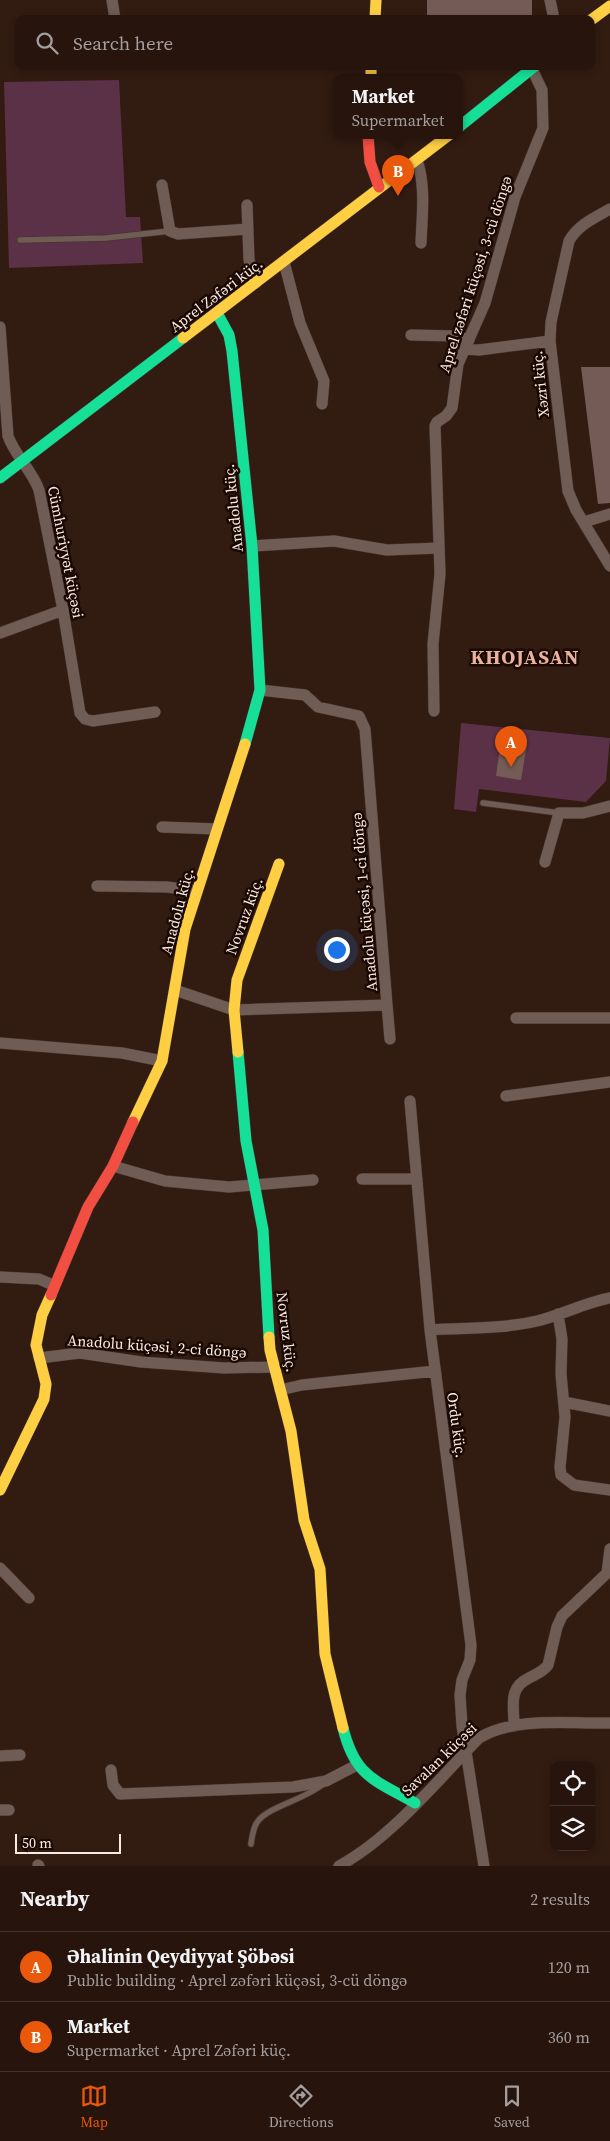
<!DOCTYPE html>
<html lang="en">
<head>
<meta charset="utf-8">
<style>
  body { margin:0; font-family:"Source Serif 4",serif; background:#32211b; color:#f1f3f6 }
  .controls { position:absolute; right:15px; bottom:15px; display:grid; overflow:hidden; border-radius:10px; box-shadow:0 2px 8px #0003 }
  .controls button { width:45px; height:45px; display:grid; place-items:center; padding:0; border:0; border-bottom:1px solid #42332e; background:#26140d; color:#f1f3f6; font:25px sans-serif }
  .scale { position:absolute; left:15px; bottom:12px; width:106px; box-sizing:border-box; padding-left:5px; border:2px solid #fbeae3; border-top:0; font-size:14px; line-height:18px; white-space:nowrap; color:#fbeae3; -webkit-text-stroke:4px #1a0803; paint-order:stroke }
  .you { position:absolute; left:336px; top:949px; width:18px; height:18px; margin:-12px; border:4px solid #fff; border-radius:50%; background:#1a73e8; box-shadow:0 0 0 8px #1a73e833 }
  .badge { display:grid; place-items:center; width:32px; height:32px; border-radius:50%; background:#ea580c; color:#fff; font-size:16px; font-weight:700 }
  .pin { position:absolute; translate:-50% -41px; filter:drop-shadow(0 1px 2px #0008) }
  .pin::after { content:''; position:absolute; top:26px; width:18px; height:15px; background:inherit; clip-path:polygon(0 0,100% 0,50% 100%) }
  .popup { position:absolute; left:333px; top:74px; width:130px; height:65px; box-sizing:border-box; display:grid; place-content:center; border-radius:10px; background:#26140d; filter:drop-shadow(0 1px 4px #0005); font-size:16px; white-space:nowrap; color:#a49e9d }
  .popup b { font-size:19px; color:#f1f3f6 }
  .popup::after { content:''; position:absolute; left:50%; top:100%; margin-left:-10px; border:10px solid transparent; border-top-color:#26140d }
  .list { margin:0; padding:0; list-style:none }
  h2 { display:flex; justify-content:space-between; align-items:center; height:65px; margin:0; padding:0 20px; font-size:21px }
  h2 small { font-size:16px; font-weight:400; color:#a49e9d }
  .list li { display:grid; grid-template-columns:32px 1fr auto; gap:15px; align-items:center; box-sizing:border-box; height:70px; padding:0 20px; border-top:1px solid #42332e }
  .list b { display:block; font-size:19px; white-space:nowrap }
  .list p { margin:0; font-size:16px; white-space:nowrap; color:#a49e9d }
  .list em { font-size:16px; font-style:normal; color:#a49e9d }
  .icon { flex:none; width:28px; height:28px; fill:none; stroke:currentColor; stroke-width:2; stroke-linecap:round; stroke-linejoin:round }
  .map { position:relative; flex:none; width:610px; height:1866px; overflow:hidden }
  .search { position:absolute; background:#26140d; box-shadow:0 2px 8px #0003; left:15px; right:15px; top:15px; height:55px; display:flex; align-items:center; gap:12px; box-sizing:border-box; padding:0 18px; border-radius:10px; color:#a49e9d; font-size:19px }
  .sheet { height:205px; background:#26140d }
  nav { display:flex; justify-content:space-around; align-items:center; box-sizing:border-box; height:70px; border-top:1px solid #42332e; background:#26140d; font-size:14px; color:#a49e9d }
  nav a { display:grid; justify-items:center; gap:2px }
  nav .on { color:#ea580c }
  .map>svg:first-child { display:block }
  .green { fill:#5b3148 }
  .building { fill:#755b56 }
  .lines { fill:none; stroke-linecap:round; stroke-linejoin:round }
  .lane-casing { stroke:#46352f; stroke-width:7 }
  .street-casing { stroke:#46352f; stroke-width:12 }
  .fast-casing { stroke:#46352f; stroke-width:12 }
  .slow-casing { stroke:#46352f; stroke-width:12 }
  .jam-casing { stroke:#46352f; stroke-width:12 }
  .lane { stroke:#6f5c55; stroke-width:5.5 }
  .street { stroke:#6f5c55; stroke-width:11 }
  .fast { stroke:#16e098; stroke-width:11 }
  .slow { stroke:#ffcf43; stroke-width:11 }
  .jam { stroke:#f24e42; stroke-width:11 }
  .labels { text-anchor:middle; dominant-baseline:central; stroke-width:5; stroke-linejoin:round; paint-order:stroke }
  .street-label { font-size:15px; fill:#fbeae3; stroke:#1a0803 }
  .district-label { font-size:20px; font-weight:bold; letter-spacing:1px; fill:#e8b29c; stroke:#1a0803 }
</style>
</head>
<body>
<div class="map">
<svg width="610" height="1866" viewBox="0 0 610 1866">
  <rect width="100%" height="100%" fill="#321b11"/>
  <path class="green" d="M 119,80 L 126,217 L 140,217 L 143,263 L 9,268 L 4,82 Z
    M 461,723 L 610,738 L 606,781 L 586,802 L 479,789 L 476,812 L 454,809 Z"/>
  <path class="building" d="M 427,0 L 532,0 L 532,19 L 427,19 Z
    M 581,367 L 610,367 L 610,503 L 598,504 Z
    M 501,740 L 527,744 L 521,780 L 496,776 Z"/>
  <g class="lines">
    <g class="lane-casing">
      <path id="lane" d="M 20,240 L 106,238 L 170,231
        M 483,803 L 559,813
        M 251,1844 C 252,1837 253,1827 258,1821 C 270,1806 306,1799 323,1784"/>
    </g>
    <g class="street-casing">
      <path id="street" d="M 112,0 L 115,19
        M 550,0 L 554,19
        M 417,160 C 426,187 422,215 421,243
        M 162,185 L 170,231 L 178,234 L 248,229
        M 247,205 L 249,260 L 256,283
        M 610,209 C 594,218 578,225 569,241 L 551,322 L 550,341 L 568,491 L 576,510 L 610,566
        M 284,262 L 300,323 L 324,381 L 322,404
        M 0,327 L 8,436 C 15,456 32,470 39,490 L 63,610 L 80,713 L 85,719 L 93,721 L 155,712
        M 411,335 L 455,336 L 469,340
        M 465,349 L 479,350 L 550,341
        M 584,522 L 610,514
        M 252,546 L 334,541 L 387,550 L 439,548
        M 0,633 L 63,610
        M 434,711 L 433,644 L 440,574 L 435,426 L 437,422 L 446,416 L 452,408 L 458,364 L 485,303 L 515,197 L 543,128 L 542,90 L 532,69
        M 162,827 L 217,829
        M 545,862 L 559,813 L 583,813 L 610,806
        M 97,886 L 167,887 L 197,891
        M 175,990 L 234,1010 L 387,1005 L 365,729 L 359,716 L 318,707 L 305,695 L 260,690
        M 387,1005 L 390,1039
        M 516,1018 L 610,1018
        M 0,1043 L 122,1053 L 162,1061
        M 506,1096 L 610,1082
        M 410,1101 L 430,1330 L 471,1645 L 470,1660 L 462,1680 L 460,1695 L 462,1726 L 484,1866
        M 113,1166 L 165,1181 L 229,1187 L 313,1180
        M 362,1179 L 417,1179
        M 0,1277 L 39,1279 L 53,1285
        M 558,1314 L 562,1339 L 561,1374 L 565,1417 L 560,1467 L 561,1475 L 574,1485 L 610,1490
        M 430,1330 C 465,1328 503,1329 537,1321 C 562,1315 584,1303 610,1298
        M 39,1358 L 80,1353 L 141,1362 L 224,1368 L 274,1367
        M 280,1390 L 302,1385 L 435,1371
        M 564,1402 L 610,1411
        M 0,1568 L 29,1598
        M 514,1726 C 514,1705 508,1688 529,1678 C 536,1674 543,1672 548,1665 L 557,1627 L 562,1616 L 607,1573 L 610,1549
        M 0,1756 L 20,1755
        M 111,1770 L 113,1785 L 120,1794 L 293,1787 L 326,1781 L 357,1765
        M 0,1810 L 9,1810
        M 38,1865 L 39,1866
        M 339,1866 C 391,1838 438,1780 479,1738 C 516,1716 568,1724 610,1723"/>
    </g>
    <g class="fast-casing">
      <path id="fast" d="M 459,127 L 535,66
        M 217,313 L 229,335 L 232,351 L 252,546 L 260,690 L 245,744
        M 0,478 L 183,338
        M 238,1052 L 246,1141 L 263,1230 L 269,1337
        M 343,1728 C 355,1777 375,1780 415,1803"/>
    </g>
    <g class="slow-casing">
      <path id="slow" d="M 375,19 L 376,0
        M 591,20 L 610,6
        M 371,66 L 371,77
        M 183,338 L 449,135
        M 238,1052 L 234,1010 L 237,980 L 279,864
        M 133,1122 L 162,1061 L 185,929 L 245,744
        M 269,1337 L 270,1350 L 291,1431 L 304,1520 L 320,1569 L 325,1654 L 343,1728
        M 0,1490 L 44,1399 L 46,1384 L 36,1345 L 42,1315 L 51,1295"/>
    </g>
    <g class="jam-casing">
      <path id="jam" d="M 368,135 L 370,162 L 379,187
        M 51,1295 L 88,1207 L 113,1166 L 133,1122"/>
    </g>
    <use href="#lane" class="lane"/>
    <use href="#street" class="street"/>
    <use href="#fast" class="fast"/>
    <use href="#slow" class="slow"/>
    <use href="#jam" class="jam"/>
  </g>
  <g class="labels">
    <g class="street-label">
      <text transform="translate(475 274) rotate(-72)">Aprel zəfəri küçəsi, 3-cü döngə</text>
      <text transform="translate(216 295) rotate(-37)">Aprel Zəfəri küç.</text>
      <text transform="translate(540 384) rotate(-96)">Xəzri küç.</text>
      <text transform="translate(233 508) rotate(-96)">Anadolu küç.</text>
      <text transform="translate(66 552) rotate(79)">Cümhuriyyət küçəsi</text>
      <text transform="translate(364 902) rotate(-95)">Anadolu küçəsi, 1-ci döngə</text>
      <text transform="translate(177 911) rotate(-75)">Anadolu küç.</text>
      <text transform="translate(244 916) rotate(-70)">Novruz küç.</text>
      <text transform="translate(287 1332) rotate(83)">Novruz küç.</text>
      <text transform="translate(157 1346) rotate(4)">Anadolu küçəsi, 2-ci döngə</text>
      <text transform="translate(457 1425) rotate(82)">Ordu küç.</text>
      <text transform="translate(439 1759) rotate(-44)">Savalan küçəsi</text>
    </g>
    <g class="district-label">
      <text x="525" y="657">KHOJASAN</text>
    </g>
  </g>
</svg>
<div class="controls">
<button><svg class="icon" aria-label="locate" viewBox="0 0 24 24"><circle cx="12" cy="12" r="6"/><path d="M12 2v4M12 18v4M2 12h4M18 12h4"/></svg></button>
<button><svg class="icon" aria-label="layers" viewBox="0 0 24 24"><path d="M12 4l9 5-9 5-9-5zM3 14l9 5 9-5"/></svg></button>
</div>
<div class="scale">50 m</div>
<div class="you"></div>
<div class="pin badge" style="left:511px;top:767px">A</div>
<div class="pin badge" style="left:398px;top:196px">B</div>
<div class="popup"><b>Market</b>Supermarket</div>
<div class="search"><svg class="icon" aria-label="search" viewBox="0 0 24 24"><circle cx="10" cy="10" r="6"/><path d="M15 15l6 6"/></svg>Search here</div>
</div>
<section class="sheet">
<h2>Nearby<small>2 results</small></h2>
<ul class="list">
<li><span class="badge">A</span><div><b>Əhalinin Qeydiyyat Şöbəsi</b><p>Public building · Aprel zəfəri küçəsi, 3-cü döngə</p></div><em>120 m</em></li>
<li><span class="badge">B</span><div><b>Market</b><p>Supermarket · Aprel Zəfəri küç.</p></div><em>360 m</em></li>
</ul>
</section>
<nav>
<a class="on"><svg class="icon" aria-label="map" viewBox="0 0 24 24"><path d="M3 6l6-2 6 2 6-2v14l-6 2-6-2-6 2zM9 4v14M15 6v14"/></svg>Map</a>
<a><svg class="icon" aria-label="directions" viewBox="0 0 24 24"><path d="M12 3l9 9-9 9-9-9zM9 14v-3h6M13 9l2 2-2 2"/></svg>Directions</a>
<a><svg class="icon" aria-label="saved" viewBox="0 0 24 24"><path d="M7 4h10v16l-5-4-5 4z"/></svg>Saved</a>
</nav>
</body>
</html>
